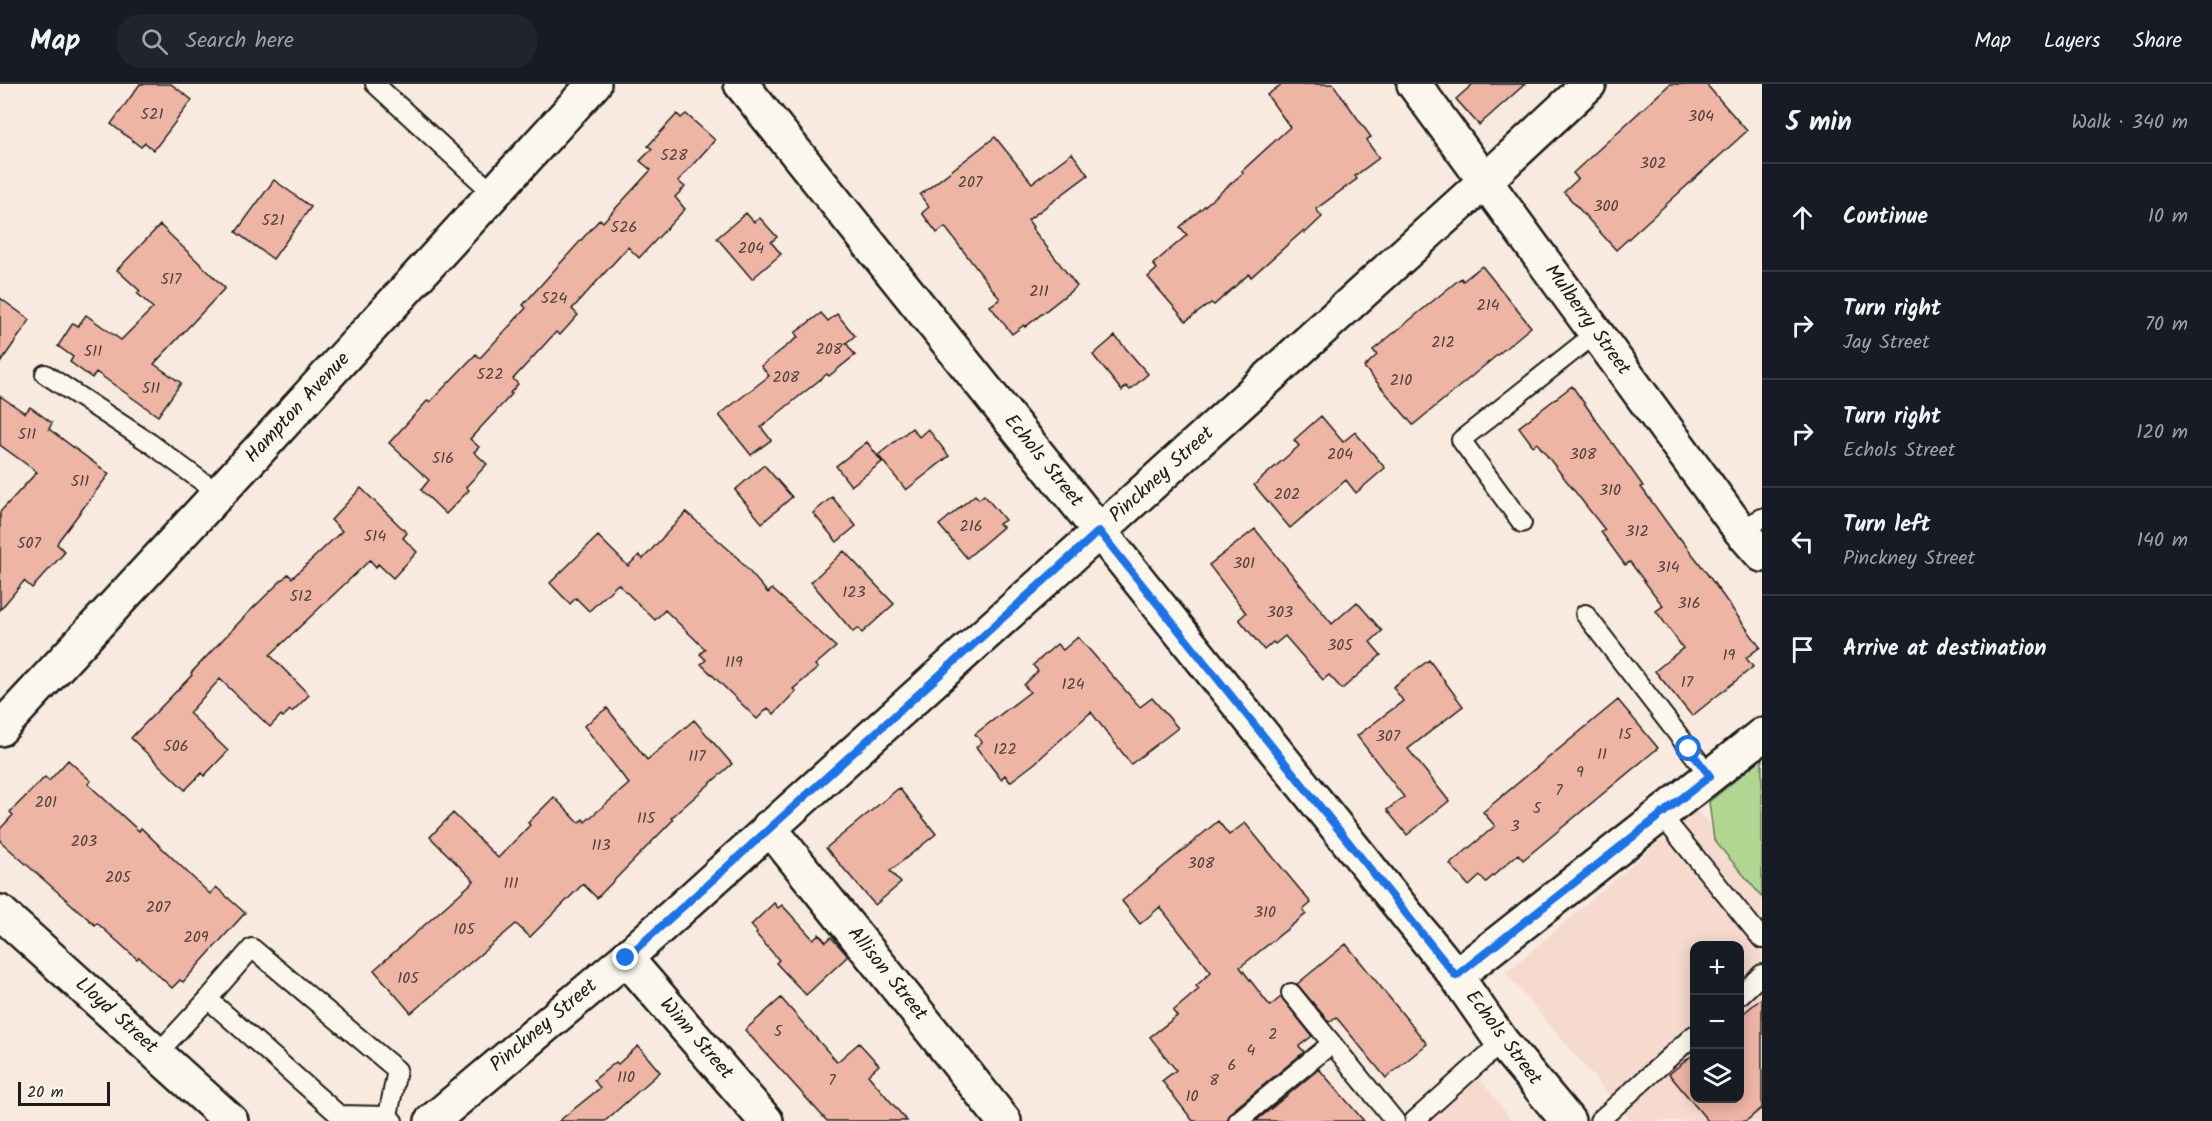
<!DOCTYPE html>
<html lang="en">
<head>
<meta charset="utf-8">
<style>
  body { margin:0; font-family:Kalam,sans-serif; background:#20242c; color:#f1f3f6 }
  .controls { position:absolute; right:18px; bottom:18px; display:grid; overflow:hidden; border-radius:12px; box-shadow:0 3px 15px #0003 }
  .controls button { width:54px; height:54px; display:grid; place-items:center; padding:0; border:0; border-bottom:2px solid #363941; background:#171b24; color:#f1f3f6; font:30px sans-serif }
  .scale { position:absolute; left:18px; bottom:15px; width:92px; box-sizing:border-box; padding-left:6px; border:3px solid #1c1c1c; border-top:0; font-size:16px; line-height:21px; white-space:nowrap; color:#1c1c1c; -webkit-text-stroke:4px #fbf7ec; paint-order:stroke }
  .stop { position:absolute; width:18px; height:18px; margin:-14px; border:4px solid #1a73e8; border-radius:50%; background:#fff }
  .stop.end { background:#1a73e8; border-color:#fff; box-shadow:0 2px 6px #0008 }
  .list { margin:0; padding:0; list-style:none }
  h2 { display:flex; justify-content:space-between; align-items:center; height:78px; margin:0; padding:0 24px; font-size:26px }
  h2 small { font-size:20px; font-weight:400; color:#9ea1a6 }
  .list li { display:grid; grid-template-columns:39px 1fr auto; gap:18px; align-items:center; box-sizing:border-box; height:108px; padding:0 24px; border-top:2px solid #363941 }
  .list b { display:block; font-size:22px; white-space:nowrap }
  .list p { margin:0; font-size:20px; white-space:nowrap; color:#9ea1a6 }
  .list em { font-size:20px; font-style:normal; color:#9ea1a6 }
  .icon { flex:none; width:33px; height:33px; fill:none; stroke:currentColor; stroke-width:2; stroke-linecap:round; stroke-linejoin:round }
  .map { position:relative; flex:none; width:1762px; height:1037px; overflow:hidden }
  header { display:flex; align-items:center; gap:36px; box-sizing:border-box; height:84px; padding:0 30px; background:#171b24; border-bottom:2px solid #363941 }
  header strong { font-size:28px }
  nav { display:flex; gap:33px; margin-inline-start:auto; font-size:21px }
  .search { width:420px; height:54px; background:#20242c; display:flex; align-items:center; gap:15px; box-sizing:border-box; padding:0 21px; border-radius:24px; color:#9ea1a6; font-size:22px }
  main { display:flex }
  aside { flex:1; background:#171b24 }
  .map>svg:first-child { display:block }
  .built { fill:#f5dacd; fill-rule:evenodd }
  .green { fill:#b0d692; stroke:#667957; stroke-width:1.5 }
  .building { fill:#eeb5a5; stroke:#1c1c1c; stroke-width:1.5 }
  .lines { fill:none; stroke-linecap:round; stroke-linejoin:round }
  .lane-casing { stroke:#1c1c1c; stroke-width:22 }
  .street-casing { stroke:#1c1c1c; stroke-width:38 }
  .lane { stroke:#fbf7ec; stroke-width:18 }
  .street { stroke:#fbf7ec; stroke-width:33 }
  .route { stroke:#1a73e8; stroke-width:8 }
  .labels { text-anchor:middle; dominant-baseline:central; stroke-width:4.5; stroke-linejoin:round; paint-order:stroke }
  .number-label { font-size:16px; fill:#50423e }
  .street-label { font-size:20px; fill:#1c1c1c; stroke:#fbf7ec }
</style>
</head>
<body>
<header>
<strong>Map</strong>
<div class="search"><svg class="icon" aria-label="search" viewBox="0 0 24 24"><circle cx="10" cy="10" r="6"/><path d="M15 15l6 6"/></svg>Search here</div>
<nav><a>Map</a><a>Layers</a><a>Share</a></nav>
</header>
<main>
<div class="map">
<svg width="1762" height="1037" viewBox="0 0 1762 1037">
  <rect width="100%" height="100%" fill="#f8eade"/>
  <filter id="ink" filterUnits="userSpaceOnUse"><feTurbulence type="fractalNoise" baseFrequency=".0167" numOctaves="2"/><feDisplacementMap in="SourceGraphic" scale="12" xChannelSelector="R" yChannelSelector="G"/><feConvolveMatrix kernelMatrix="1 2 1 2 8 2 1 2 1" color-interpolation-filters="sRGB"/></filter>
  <g filter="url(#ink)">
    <path class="built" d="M 1697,725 L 1762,808 L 1762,1037 L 1631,1037 L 1506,889 ZM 1694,862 L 1740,862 L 1740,1014 L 1694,1014 Z
      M 1478,992 L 1512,1037 L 1428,1037 Z"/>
    <path class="green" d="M 1762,674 L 1762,813 L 1714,756 L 1709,718 Z"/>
    <path class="building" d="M 140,0 L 171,0 L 192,16 L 154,66 L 145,59 L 141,63 L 111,40 Z
      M 1282,0 L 1333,0 L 1371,53 L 1366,56 L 1379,74 L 1355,92 L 1357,95 L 1316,125 L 1322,133 L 1305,149 L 1303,147 L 1251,193 L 1249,190 L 1214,221 L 1211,219 L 1186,237 L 1148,193 L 1157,185 L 1153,180 L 1187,151 L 1180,143 L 1243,89 L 1242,87 L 1290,43 L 1267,11 Z
      M 1473,0 L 1525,0 L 1479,41 L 1456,15 Z
      M 1670,0 L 1706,0 L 1747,47 L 1616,166 L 1564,108 L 1578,95 L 1573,89 Z
      M 677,30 L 681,34 L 686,30 L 715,56 L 678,97 L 685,103 L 675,113 L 685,125 L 639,174 L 628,163 L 572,225 L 578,231 L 560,251 L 556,248 L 513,295 L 518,300 L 510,309 L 512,310 L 470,355 L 479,363 L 474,368 L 487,380 L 466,403 L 469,406 L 446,430 L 421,406 L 429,396 L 389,359 L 428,316 L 430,318 L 476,270 L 480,274 L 526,224 L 523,221 L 600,135 L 603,138 L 651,86 L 640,77 L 652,65 L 648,62 Z
      M 995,53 L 1032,99 L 1072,69 L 1088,91 L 1028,136 L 1033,143 L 1032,144 L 1077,202 L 1025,243 L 1024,241 L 1012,250 L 990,222 L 1000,215 L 945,143 L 937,149 L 922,129 L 929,123 L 920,111 Z
      M 274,96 L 311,123 L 273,175 L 236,148 Z
      M 746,129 L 754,138 L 760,134 L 777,153 L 771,158 L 781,170 L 752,195 L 717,154 Z
      M 160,141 L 225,204 L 154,280 L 181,299 L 158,332 L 96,288 L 92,294 L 70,278 L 73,273 L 58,262 L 73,239 L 78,242 L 86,231 L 121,256 L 153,224 L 137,209 L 140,207 L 117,186 Z
      M 1482,182 L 1531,243 L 1413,341 L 1364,283 L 1377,271 L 1373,266 L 1461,194 L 1463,197 Z
      M 0,214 L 30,236 L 0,279 Z
      M 821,229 L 828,237 L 837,230 L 855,252 L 846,259 L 855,271 L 829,292 L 827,290 L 761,343 L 771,356 L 751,371 L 719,331 L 769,292 L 761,282 L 798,253 L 795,249 Z
      M 1115,252 L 1148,290 L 1130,306 L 1126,302 L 1122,307 L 1093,271 Z
      M 1572,302 L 1643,402 L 1641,403 L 1678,454 L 1679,453 L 1700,480 L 1760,563 L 1746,574 L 1753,583 L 1692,632 L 1655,587 L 1683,564 L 1656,527 L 1663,522 L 1630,478 L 1625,481 L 1601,448 L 1605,446 L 1537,359 L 1533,362 L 1519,343 Z
      M 0,312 L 25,329 L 30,323 L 52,339 L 49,345 L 109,390 L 59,456 L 57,460 L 65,468 L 32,504 L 24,497 L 0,526 L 0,428 L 37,388 L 0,361 Z
      M 1321,332 L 1343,358 L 1355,348 L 1385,384 L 1356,409 L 1346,396 L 1290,444 L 1254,401 L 1299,362 L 1294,356 Z
      M 912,344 L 919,353 L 928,345 L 949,372 L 906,406 L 878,371 Z
      M 867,358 L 882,378 L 851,402 L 836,382 Z
      M 764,381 L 792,413 L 762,439 L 735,406 Z
      M 361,404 L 407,449 L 403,454 L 417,468 L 393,494 L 378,480 L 376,483 L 370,476 L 270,571 L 309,611 L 292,628 L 290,626 L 283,633 L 281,631 L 270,643 L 220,595 L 189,629 L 228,667 L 204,692 L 202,689 L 185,706 L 131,654 L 192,591 L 191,589 L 248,529 L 288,490 L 292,494 L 342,447 L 331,436 Z
      M 975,411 L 979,415 L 984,411 L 1005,436 L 999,440 L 1003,443 L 967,474 L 939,441 Z
      M 832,413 L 856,442 L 837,458 L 813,429 Z
      M 686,428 L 735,471 L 768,509 L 772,505 L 836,563 L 815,581 L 818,584 L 793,605 L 796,607 L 774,630 L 768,624 L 757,635 L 701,580 L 706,576 L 700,570 L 705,565 L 665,526 L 655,536 L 618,500 L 589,527 L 576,514 L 570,520 L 550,499 L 598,452 L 628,482 L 639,471 L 643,475 Z
      M 1255,445 L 1332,540 L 1357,518 L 1382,547 L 1370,558 L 1381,571 L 1342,605 L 1329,591 L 1323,596 L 1285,552 L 1275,560 L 1273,558 L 1264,566 L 1239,535 L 1246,529 L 1209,481 Z
      M 844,467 L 894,520 L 862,549 L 858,544 L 853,548 L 811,498 Z
      M 1078,553 L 1140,623 L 1152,614 L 1178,644 L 1131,680 L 1091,628 L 1035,679 L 1010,698 L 1005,691 L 1001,695 L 976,663 L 982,658 L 975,650 L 1030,608 L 1024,601 L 1038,587 L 1033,581 L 1057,560 L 1063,566 Z
      M 1429,576 L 1463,622 L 1408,665 L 1449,717 L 1407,751 L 1387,726 L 1404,713 L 1357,652 L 1403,617 L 1393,603 Z
      M 1618,616 L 1658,664 L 1523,776 L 1518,770 L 1486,798 L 1480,792 L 1469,802 L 1450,780 L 1495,742 L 1483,728 Z
      M 607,624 L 647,676 L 694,636 L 732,680 L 671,734 L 673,736 L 597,814 L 583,800 L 530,853 L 516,840 L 411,929 L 374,886 L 474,797 L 430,753 L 453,729 L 498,774 L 530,741 L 528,739 L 554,713 L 579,739 L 583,735 L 585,738 L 629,700 L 584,642 Z
      M 68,676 L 91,697 L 88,700 L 139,747 L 141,744 L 210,810 L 216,803 L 245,829 L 183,898 L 180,896 L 172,904 L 139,873 L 137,875 L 97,839 L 95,841 L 0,757 L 0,745 L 13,731 L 10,728 L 45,693 L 49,697 Z
      M 899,704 L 936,750 L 890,787 L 901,799 L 875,821 L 826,764 Z
      M 1218,737 L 1229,751 L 1245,739 L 1311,819 L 1303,826 L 1306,830 L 1240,883 L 1270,922 L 1281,913 L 1312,952 L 1299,962 L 1304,968 L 1231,1028 L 1227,1037 L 1193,1037 L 1162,997 L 1176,986 L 1150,953 L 1177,932 L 1173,927 L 1199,905 L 1196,902 L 1211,888 L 1160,823 L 1140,840 L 1122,817 Z
      M 774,819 L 778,824 L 782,821 L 813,855 L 819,850 L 826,858 L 831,853 L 848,872 L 806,911 L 776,879 L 779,876 L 756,850 L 757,848 L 751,841 Z
      M 1346,860 L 1427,960 L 1386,994 L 1336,933 L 1329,938 L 1297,900 Z
      M 781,914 L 837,978 L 859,959 L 879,981 L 868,991 L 907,1037 L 827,1037 L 745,946 Z
      M 1762,914 L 1762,1024 L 1746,1037 L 1708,1037 L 1669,990 L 1695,969 L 1695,1014 L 1740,1014 L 1740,932 Z
      M 638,962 L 660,988 L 605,1037 L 559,1037 L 600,1004 L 594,996 L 616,978 L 618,980 Z
      M 1319,985 L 1364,1037 L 1256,1037 Z"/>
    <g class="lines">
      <g class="lane-casing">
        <path id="lane" d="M 375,0 L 494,110
          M 45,290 L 150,359 L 219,410
          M 1522,439 L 1461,356 L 1596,249
          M 1740,446 L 1762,434
          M 1585,530 L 1710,692
          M 1661,731 L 1762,855
          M 1291,909 L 1395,1037
          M 1740,911 L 1762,890
          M 157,970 L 208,915
          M 388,1032 L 397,986 L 252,864 L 208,915 L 339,1031 L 388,1032 L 393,1037
          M 1238,1037 L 1331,960
          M 1414,1037 L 1502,958
          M 1599,1037 L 1694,951"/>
      </g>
      <g class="street-casing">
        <path id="street" d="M 741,0 L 1456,892 L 1502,958 L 1568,1037
          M 1414,0 L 1740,446 L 1762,471
          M 0,645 L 258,367 L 594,0
          M 769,743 L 1004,1037
          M 0,828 L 231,1037
          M 626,874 L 766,1037
          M 1456,892 L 1762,651
          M 432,1037 L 626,874 L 1123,426 L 1485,97 L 1589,0"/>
      </g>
      <use href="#lane" class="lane"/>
      <use href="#street" class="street"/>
    </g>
  </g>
  <g class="lines" filter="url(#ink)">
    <path class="route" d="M 626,874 L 1099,447 L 1456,892 L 1710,692 L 1689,665"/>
  </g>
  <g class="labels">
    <g class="number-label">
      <text x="152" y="30">521</text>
      <text x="1701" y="32">304</text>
      <text x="674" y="71">528</text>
      <text x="1653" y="79">302</text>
      <text x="970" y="98">207</text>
      <text x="1606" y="122">300</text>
      <text x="273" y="136">521</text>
      <text x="624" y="143">526</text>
      <text x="751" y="164">204</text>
      <text x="171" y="195">517</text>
      <text x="1039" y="207">211</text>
      <text x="554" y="214">524</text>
      <text x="1488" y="221">214</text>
      <text x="1443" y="258">212</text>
      <text x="829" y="265">208</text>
      <text x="93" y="267">511</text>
      <text x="490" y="290">522</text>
      <text x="786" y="293">208</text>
      <text x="1401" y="296">210</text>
      <text x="151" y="304">511</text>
      <text x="27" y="350">511</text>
      <text x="1340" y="370">204</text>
      <text x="1583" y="370">308</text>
      <text x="443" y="374">516</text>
      <text x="80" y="397">511</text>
      <text x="1610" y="406">310</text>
      <text x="1287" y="410">202</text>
      <text x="971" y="442">216</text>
      <text x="1637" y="447">312</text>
      <text x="375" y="452">514</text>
      <text x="29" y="459">507</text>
      <text x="1244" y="479">301</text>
      <text x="1668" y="483">314</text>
      <text x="854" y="508">123</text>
      <text x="301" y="512">512</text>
      <text x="1689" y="519">316</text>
      <text x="1280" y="528">303</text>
      <text x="1340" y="561">305</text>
      <text x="1729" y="571">19</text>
      <text x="734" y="578">119</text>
      <text x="1687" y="598">17</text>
      <text x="1073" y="600">124</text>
      <text x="1625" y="650">15</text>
      <text x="1388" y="652">307</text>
      <text x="176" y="662">506</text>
      <text x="1005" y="665">122</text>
      <text x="1602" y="670">11</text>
      <text x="697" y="672">117</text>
      <text x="1580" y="688">9</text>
      <text x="1559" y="706">7</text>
      <text x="46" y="718">201</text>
      <text x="1537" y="724">5</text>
      <text x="646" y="734">115</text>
      <text x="1515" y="742">3</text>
      <text x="84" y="757">203</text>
      <text x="601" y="761">113</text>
      <text x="1201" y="779">308</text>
      <text x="118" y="793">205</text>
      <text x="511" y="799">111</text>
      <text x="158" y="823">207</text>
      <text x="1265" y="828">310</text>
      <text x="464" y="845">105</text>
      <text x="196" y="853">209</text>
      <text x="408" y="894">105</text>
      <text x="778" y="947">5</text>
      <text x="1273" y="950">2</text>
      <text x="1251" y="966">4</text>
      <text x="1232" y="981">6</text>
      <text x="626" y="993">110</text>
      <text x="832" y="996">7</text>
      <text x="1214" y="996">8</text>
      <text x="1192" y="1012">10</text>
    </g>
    <g class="street-label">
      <text transform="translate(1587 236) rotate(54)">Mulberry Street</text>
      <text transform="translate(298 324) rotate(-47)">Hampton Avenue</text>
      <text transform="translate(1043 377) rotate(51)">Echols Street</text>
      <text transform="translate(1162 391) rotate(-42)">Pinckney Street</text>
      <text transform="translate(887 890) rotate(51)">Allison Street</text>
      <text transform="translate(116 932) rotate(42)">Lloyd Street</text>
      <text transform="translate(544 942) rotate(-40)">Pinckney Street</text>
      <text transform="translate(1503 954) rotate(53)">Echols Street</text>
      <text transform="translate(696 955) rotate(49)">Winn Street</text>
    </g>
  </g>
</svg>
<div class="controls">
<button>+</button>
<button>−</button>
<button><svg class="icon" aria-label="layers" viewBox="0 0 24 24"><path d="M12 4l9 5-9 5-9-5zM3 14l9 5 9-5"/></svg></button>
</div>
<div class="scale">20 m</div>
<div class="stop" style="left:1689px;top:665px"></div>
<div class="stop end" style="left:626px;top:874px"></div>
</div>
<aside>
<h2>5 min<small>Walk · 340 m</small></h2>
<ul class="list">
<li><svg class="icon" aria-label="ahead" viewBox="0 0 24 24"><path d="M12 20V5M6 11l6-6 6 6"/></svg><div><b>Continue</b></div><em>10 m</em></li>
<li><svg class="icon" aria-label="right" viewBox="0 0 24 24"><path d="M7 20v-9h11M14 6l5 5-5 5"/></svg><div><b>Turn right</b><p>Jay Street</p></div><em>70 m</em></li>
<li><svg class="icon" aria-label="right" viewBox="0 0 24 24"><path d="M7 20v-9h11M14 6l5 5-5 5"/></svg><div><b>Turn right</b><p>Echols Street</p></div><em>120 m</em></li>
<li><svg class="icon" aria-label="left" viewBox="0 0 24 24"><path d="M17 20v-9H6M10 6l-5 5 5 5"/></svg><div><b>Turn left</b><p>Pinckney Street</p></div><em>140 m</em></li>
<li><svg class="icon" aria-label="arrive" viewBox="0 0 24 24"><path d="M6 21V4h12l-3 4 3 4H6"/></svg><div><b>Arrive at destination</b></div></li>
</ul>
</aside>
</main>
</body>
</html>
